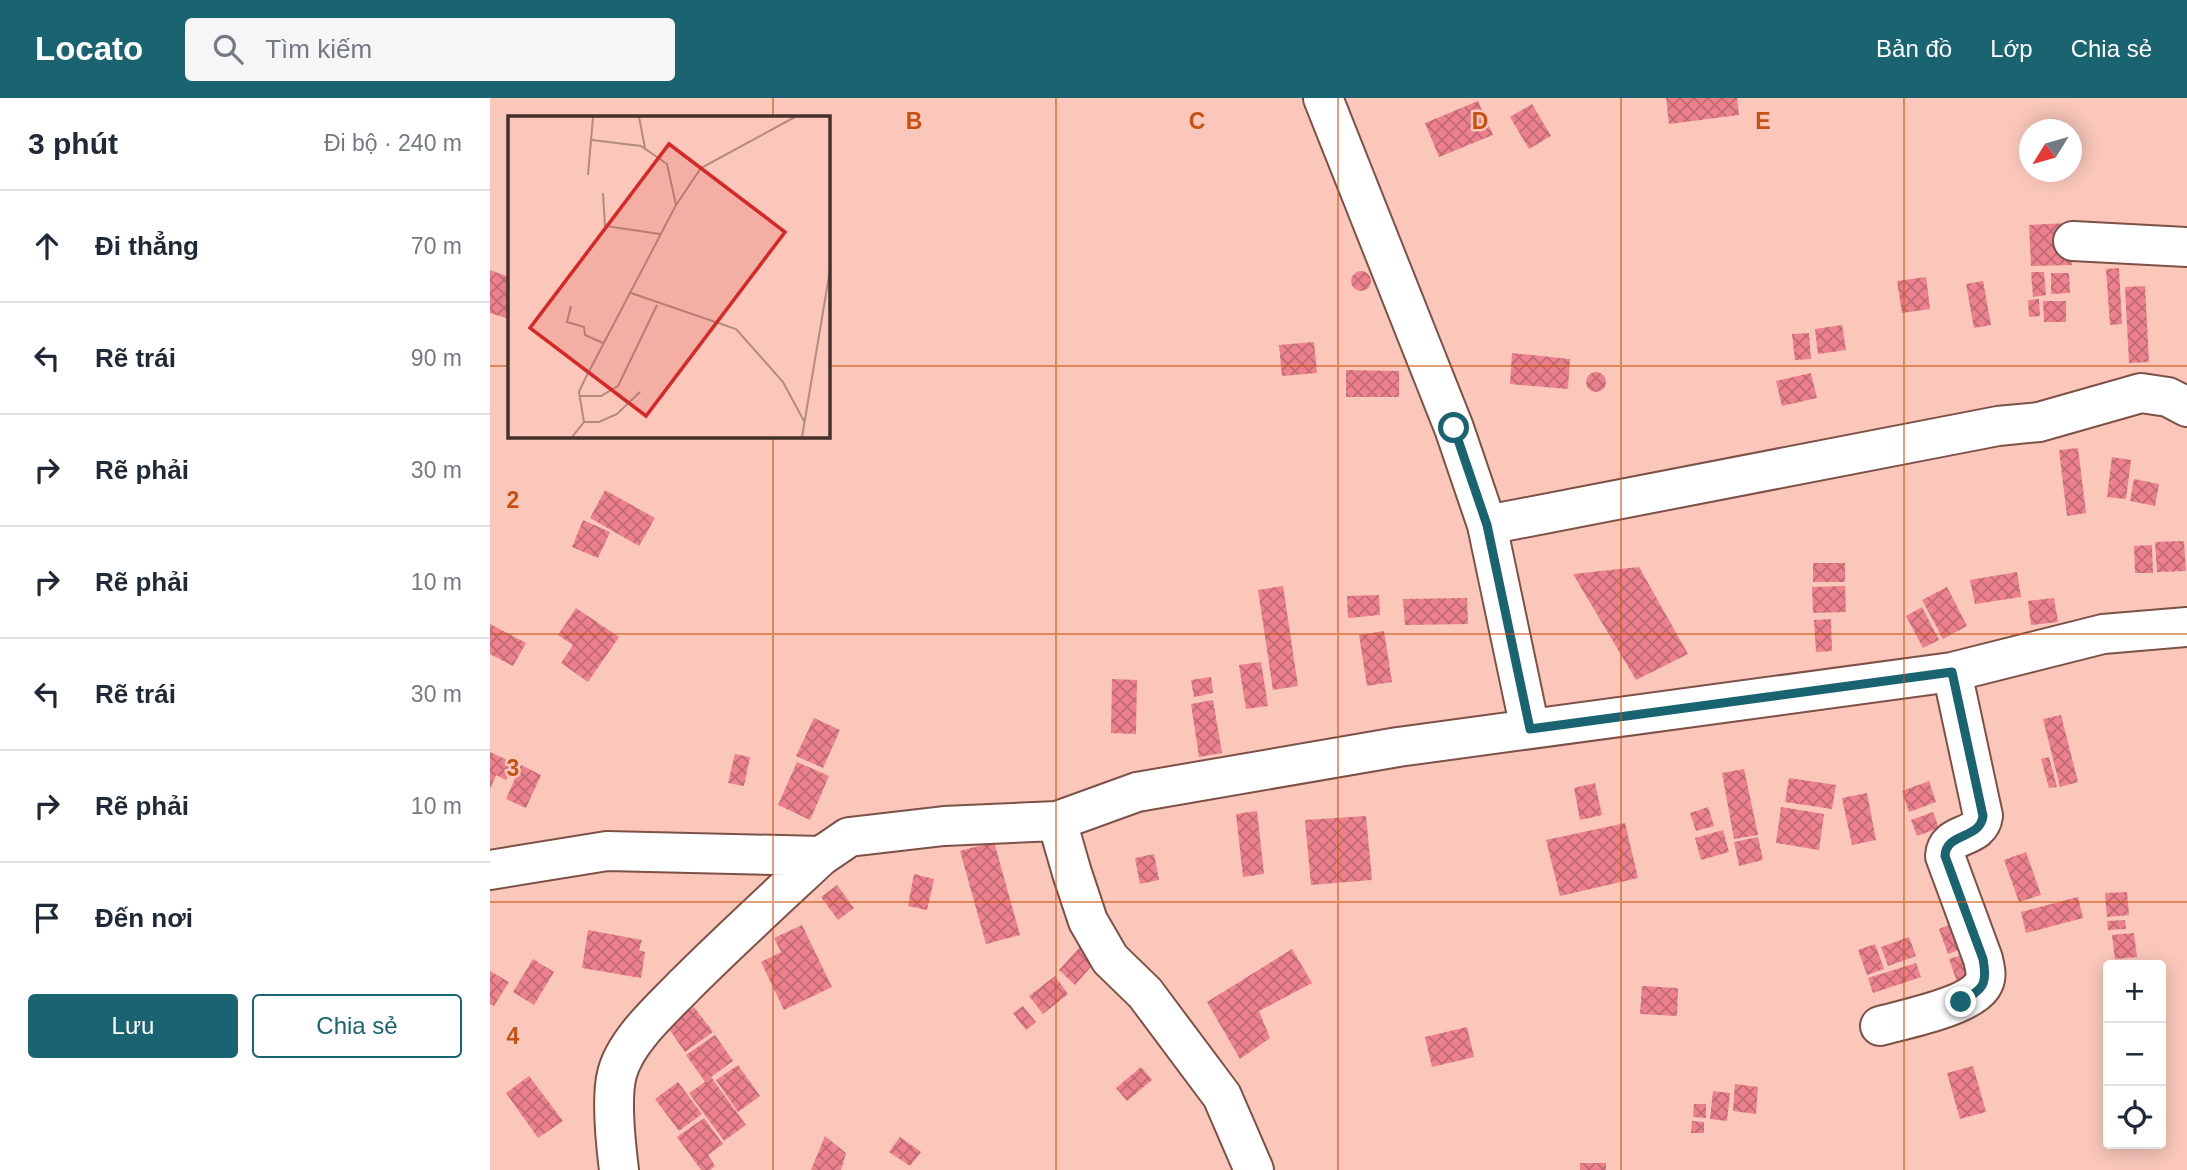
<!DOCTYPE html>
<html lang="vi">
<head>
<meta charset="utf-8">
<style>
  body { margin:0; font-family:Arial,sans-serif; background:#f6f6f7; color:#1f2937 }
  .controls { position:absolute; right:21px; bottom:21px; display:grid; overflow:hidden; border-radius:7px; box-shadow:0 4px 18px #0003 }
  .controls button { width:63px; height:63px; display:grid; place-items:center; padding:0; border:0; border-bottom:2px solid #e0e1e3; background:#fff; color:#1f2937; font:35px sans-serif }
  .compass { position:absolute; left:1529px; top:21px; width:63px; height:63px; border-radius:50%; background:#fff; box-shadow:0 4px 18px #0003; rotate:233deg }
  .stop { position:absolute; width:21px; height:21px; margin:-16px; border:5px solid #1a6371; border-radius:50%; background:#fff }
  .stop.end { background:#1a6371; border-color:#fff; box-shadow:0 2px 7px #0008 }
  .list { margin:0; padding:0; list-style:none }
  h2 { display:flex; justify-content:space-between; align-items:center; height:91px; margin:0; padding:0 28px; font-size:30px }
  h2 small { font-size:23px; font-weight:400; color:#747a83 }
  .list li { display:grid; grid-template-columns:46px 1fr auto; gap:21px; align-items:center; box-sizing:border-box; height:112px; padding:0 28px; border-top:2px solid #e0e1e3 }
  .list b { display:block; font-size:26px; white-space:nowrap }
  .list em { font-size:23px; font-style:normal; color:#747a83 }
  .actions { display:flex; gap:14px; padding:21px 28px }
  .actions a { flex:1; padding:16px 0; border:2px solid #1a6371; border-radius:7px; text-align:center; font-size:24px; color:#1a6371 }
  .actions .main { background:#1a6371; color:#fff }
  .icon { flex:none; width:38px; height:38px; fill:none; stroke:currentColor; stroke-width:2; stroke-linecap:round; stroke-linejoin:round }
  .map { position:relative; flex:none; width:1697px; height:1072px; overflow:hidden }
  header { display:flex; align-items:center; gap:42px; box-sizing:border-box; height:98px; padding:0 35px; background:#1a6371; color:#fff }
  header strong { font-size:33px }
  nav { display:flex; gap:38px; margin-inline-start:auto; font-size:24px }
  .search { width:490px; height:63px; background:#f6f6f7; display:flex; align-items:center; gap:18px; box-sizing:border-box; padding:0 24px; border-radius:7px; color:#747a83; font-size:26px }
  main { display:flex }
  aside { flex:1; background:#fff }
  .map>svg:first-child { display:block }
  .building { fill:url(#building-cross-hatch) }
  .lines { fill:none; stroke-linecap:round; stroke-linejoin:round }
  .minor-casing { stroke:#7d5147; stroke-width:42 }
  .minor { stroke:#fff; stroke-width:38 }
  .route { stroke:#1a6371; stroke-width:9 }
  .grid { fill:none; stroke:#c75112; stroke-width:2; stroke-opacity:0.55 }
  .inset-road { fill:none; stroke:#b28b81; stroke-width:2 }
  .view { fill:#d62828; fill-opacity:0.15; stroke:#d62828; stroke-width:3.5 }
  .inset-edge { fill:none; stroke:#45312c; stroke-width:3.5 }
  .grid-label { font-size:23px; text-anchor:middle; font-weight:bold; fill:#c75112; stroke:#fac7ba; stroke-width:5; stroke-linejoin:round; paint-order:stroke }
</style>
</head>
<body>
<header>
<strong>Locato</strong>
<div class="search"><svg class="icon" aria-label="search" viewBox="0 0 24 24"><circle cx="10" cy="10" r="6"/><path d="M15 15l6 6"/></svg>Tìm kiếm</div>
<nav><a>Bản đồ</a><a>Lớp</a><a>Chia sẻ</a></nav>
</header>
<main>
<aside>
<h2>3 phút<small>Đi bộ · 240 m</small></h2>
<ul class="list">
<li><svg class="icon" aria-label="ahead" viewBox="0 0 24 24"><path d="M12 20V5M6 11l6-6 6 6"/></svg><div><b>Đi thẳng</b></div><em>70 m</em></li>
<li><svg class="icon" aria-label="left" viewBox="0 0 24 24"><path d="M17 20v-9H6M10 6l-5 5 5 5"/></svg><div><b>Rẽ trái</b></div><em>90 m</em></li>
<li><svg class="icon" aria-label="right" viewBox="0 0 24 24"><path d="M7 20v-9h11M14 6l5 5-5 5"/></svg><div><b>Rẽ phải</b></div><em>30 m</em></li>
<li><svg class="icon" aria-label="right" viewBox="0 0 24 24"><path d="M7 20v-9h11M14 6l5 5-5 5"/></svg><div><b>Rẽ phải</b></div><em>10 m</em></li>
<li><svg class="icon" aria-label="left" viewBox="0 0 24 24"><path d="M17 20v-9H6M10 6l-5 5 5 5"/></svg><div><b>Rẽ trái</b></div><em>30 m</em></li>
<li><svg class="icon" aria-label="right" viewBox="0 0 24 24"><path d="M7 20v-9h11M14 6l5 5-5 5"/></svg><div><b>Rẽ phải</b></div><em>10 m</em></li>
<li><svg class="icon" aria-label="arrive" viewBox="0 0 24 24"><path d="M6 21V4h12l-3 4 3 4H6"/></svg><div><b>Đến nơi</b></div></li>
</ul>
<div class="actions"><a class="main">Lưu</a><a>Chia sẻ</a></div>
</aside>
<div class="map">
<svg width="1697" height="1072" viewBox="0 0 1697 1072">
  <defs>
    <pattern id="building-cross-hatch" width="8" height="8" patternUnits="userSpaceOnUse" patternTransform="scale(1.75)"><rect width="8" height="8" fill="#ec818d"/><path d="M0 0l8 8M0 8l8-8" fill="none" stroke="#c16a73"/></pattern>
  </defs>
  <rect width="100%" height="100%" fill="#fac7ba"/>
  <path class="building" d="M 1176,0 L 1247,0 L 1249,17 L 1179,26 Z
    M 988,3 L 1003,37 L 949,59 L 935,25 Z
    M 1042,6 L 1061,38 L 1039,51 L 1020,19 Z
    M 1580,125 L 1582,167 L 1541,168 L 1539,127 Z
    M 1629,170 L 1632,226 L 1620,227 L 1616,171 Z
    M 0,172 L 19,179 L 19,221 L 0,215 Z
    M861 183a10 10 0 1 1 20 0a10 10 0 1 1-20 0Z
    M 1541,174 L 1554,174 L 1556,197 L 1543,199 Z
    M 1561,175 L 1579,175 L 1580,195 L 1561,196 Z
    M 1436,179 L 1440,211 L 1412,215 L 1407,183 Z
    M 1493,183 L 1501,227 L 1484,230 L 1476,186 Z
    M 1655,188 L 1659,264 L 1639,265 L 1635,189 Z
    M 1549,201 L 1550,218 L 1539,219 L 1538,202 Z
    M 1553,203 L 1576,203 L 1576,224 L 1554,224 Z
    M 1352,227 L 1356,252 L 1328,256 L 1325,231 Z
    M 1319,235 L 1321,261 L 1305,262 L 1302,236 Z
    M 824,244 L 827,275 L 792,278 L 789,247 Z
    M 1022,255 L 1080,261 L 1078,291 L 1020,286 Z
    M 856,272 L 909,273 L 909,299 L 856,299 Z
    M1096 284a10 10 0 1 1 20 0a10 10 0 1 1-20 0Z
    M 1321,275 L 1327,300 L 1292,308 L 1286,283 Z
    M 1588,350 L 1596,415 L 1577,418 L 1569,352 Z
    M 1622,359 L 1641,362 L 1636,401 L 1617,399 Z
    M 1644,381 L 1669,386 L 1665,408 L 1640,403 Z
    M 115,392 L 165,420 L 149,448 L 100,420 Z
    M 93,422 L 120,434 L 108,460 L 82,449 Z
    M 1694,443 L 1696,473 L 1667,474 L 1665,444 Z
    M 1662,447 L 1663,475 L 1645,475 L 1644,448 Z
    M 1323,465 L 1355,465 L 1355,484 L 1323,484 Z
    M 1149,469 L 1198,556 L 1146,582 L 1083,476 Z
    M 1527,474 L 1531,499 L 1485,506 L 1480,482 Z
    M 793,488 L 808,588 L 783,592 L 768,492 Z
    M 1355,488 L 1356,514 L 1323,515 L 1322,489 Z
    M 1457,489 L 1477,528 L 1453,541 L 1432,502 Z
    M 889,497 L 890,517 L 858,520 L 857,498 Z
    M 977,500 L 978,526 L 915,527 L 913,501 Z
    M 1564,500 L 1568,524 L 1541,527 L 1538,503 Z
    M 1432,509 L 1449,542 L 1433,550 L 1416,518 Z
    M 86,510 L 129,539 L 98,584 L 71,565 L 83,547 L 68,537 Z
    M 1341,521 L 1342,553 L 1326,554 L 1324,522 Z
    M 0,526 L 36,545 L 23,568 L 0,556 Z
    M 894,533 L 902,584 L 877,588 L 869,537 Z
    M 771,564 L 778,608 L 756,611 L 749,567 Z
    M 721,579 L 723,595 L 704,599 L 701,582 Z
    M 622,581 L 647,582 L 646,636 L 621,635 Z
    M 723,602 L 732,655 L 709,659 L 701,606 Z
    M 1571,617 L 1588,684 L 1570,689 L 1553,621 Z
    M 324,620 L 350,632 L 333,670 L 306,658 Z
    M 0,654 L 24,665 L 16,682 L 6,677 L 0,691 Z
    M 245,656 L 260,659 L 254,688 L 238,685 Z
    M 1559,659 L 1567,689 L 1559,690 L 1551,661 Z
    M 307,664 L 339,678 L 320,722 L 288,707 Z
    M 31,667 L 51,677 L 36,710 L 16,701 Z
    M 1254,671 L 1268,737 L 1244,741 L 1232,675 Z
    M 1299,680 L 1346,687 L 1342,711 L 1295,704 Z
    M 1439,683 L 1446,704 L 1419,714 L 1412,693 Z
    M 1105,685 L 1112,717 L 1090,722 L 1084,690 Z
    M 1377,695 L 1386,742 L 1362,747 L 1352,700 Z
    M 1218,709 L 1224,728 L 1206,733 L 1200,715 Z
    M 1291,709 L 1334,716 L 1329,752 L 1286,745 Z
    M 767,713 L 774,776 L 753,779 L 746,716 Z
    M 1443,714 L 1449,730 L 1427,738 L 1421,722 Z
    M 876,718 L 882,782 L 821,787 L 815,722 Z
    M 1135,725 L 1148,780 L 1070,798 L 1056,742 Z
    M 1233,732 L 1239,754 L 1211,762 L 1205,740 Z
    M 1268,739 L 1273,762 L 1249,768 L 1244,744 Z
    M 504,744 L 530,837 L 496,846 L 470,753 Z
    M 1536,754 L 1551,797 L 1529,804 L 1514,762 Z
    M 664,756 L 669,782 L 650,786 L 645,760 Z
    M 424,776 L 444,781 L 437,812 L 418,808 Z
    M 347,787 L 364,810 L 348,822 L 331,799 Z
    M 1637,794 L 1639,817 L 1617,819 L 1615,795 Z
    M 1588,799 L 1593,820 L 1536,835 L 1531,814 Z
    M 1471,822 L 1481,847 L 1458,856 L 1449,831 Z
    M 1635,822 L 1636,831 L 1618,832 L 1617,823 Z
    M 312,827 L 342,889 L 294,912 L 271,864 L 291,854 L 284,840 Z
    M 98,832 L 152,842 L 149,852 L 155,854 L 151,880 L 92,870 Z
    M 1644,835 L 1647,859 L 1625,861 L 1622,837 Z
    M 1419,839 L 1426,858 L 1398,868 L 1391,849 Z
    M 1385,846 L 1394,871 L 1377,877 L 1368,852 Z
    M 591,848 L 607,862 L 585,887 L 569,872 Z
    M 802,851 L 822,885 L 769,913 L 780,940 L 750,961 L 717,904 Z
    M 1482,854 L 1490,876 L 1467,884 L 1459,861 Z
    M 43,861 L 64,874 L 44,907 L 23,894 Z
    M 1426,865 L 1431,879 L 1383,895 L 1378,880 Z
    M 0,873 L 19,884 L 4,908 L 0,906 Z
    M 565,878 L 578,896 L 553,916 L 539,898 Z
    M 1152,888 L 1188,890 L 1187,918 L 1150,916 Z
    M 533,908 L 546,924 L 536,932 L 523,915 Z
    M 204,909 L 223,934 L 195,954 L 177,928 Z
    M 977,929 L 984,959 L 942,969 L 935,939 Z
    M 225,937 L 243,963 L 221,979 L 256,1027 L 234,1043 L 199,995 L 215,984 L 196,957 Z
    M 248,967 L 270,998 L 248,1014 L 226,982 Z
    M 1483,968 L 1496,1014 L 1470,1021 L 1457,975 Z
    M 651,969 L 662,982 L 637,1003 L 626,990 Z
    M 39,978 L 73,1023 L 48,1040 L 16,995 Z
    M 188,984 L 212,1016 L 189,1033 L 165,1001 Z
    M 1245,986 L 1268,989 L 1266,1016 L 1243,1013 Z
    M 1223,993 L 1240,995 L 1237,1023 L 1220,1021 Z
    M 1204,1006 L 1216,1006 L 1216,1020 L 1203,1019 Z
    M 214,1020 L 233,1046 L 218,1057 L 225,1068 L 220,1072 L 211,1072 L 187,1039 Z
    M 1202,1023 L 1214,1024 L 1214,1035 L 1201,1035 Z
    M 335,1038 L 356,1055 L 351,1072 L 321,1072 Z
    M 410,1039 L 431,1054 L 420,1068 L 399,1054 Z
    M 1090,1065 L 1116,1065 L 1116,1072 L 1090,1072 Z"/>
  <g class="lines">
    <g class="minor-casing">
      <path id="minor" d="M 833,0 L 964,330 L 997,427 L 1040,631
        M 1583,143 L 1697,149
        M 997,427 L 1508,328 L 1549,324 L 1651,295 L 1678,299 L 1697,309
        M 567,723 L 582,775 L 598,823 L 620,861 L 655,895 L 732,998 L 764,1072
        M 0,772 L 117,753 L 331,758 L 359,739 L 454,728 L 567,723 L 647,694 L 908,649 L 1462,574 L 1613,536 L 1697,529
        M 1390,928 C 1415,921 1478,909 1492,888 C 1498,879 1495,871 1493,861 L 1455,758 C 1456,733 1490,742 1493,718 L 1462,574
        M 129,1072 C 126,1048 121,999 127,976 C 135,943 172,911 195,887 C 239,843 285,801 331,758"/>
    </g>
    <use href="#minor" class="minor"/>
  </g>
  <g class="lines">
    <path class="route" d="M 964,330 L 997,427 L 1040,631 L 1462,574 L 1493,718 C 1490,742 1456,734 1455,758 L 1493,861 C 1498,887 1493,891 1471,904"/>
  </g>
  <path class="grid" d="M 283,0 L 283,19M 566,0 L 566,1072M 848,0 L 848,1072M 1131,0 L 1131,1072M 1414,0 L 1414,1072M 0,268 L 19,268M 338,268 L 1697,268M 283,338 L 283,1072M 0,536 L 1697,536M 0,804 L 1697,804"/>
  <g transform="translate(18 18)">
    <rect width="322" height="322" fill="#fac7ba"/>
    <path class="inset-road" d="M 131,1 L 137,32M 84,24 L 133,30 L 159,48 L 168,89M 80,59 L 85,1M 95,77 L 97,110 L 152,118M 123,177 L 228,213 L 275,266 L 296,305M 63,190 L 59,206 L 76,211 L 77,219 L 95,227M 72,280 L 93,280 L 110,270 L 149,189M 76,306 L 91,306 L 109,298 L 132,276M 64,321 L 76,306 L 71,276 L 76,265 L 168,89 L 193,52 L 287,1M 294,321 L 322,154"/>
    <path class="view" d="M 161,28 L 277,116 L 138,300 L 22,212 Z"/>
    <rect width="322" height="322" class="inset-edge"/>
  </g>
  <g class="grid-label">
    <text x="424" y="31">B</text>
    <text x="707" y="31">C</text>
    <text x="990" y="31">D</text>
    <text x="1273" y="31">E</text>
    <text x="23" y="410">2</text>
    <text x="23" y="678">3</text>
    <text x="23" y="946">4</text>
  </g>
</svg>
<div class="controls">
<button>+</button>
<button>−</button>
<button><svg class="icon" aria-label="locate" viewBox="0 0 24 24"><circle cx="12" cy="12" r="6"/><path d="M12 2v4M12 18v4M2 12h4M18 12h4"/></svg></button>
</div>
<svg class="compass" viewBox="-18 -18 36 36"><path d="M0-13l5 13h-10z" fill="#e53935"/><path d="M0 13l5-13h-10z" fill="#747a83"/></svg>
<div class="stop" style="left:964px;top:330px"></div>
<div class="stop end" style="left:1471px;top:904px"></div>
</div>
</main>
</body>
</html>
